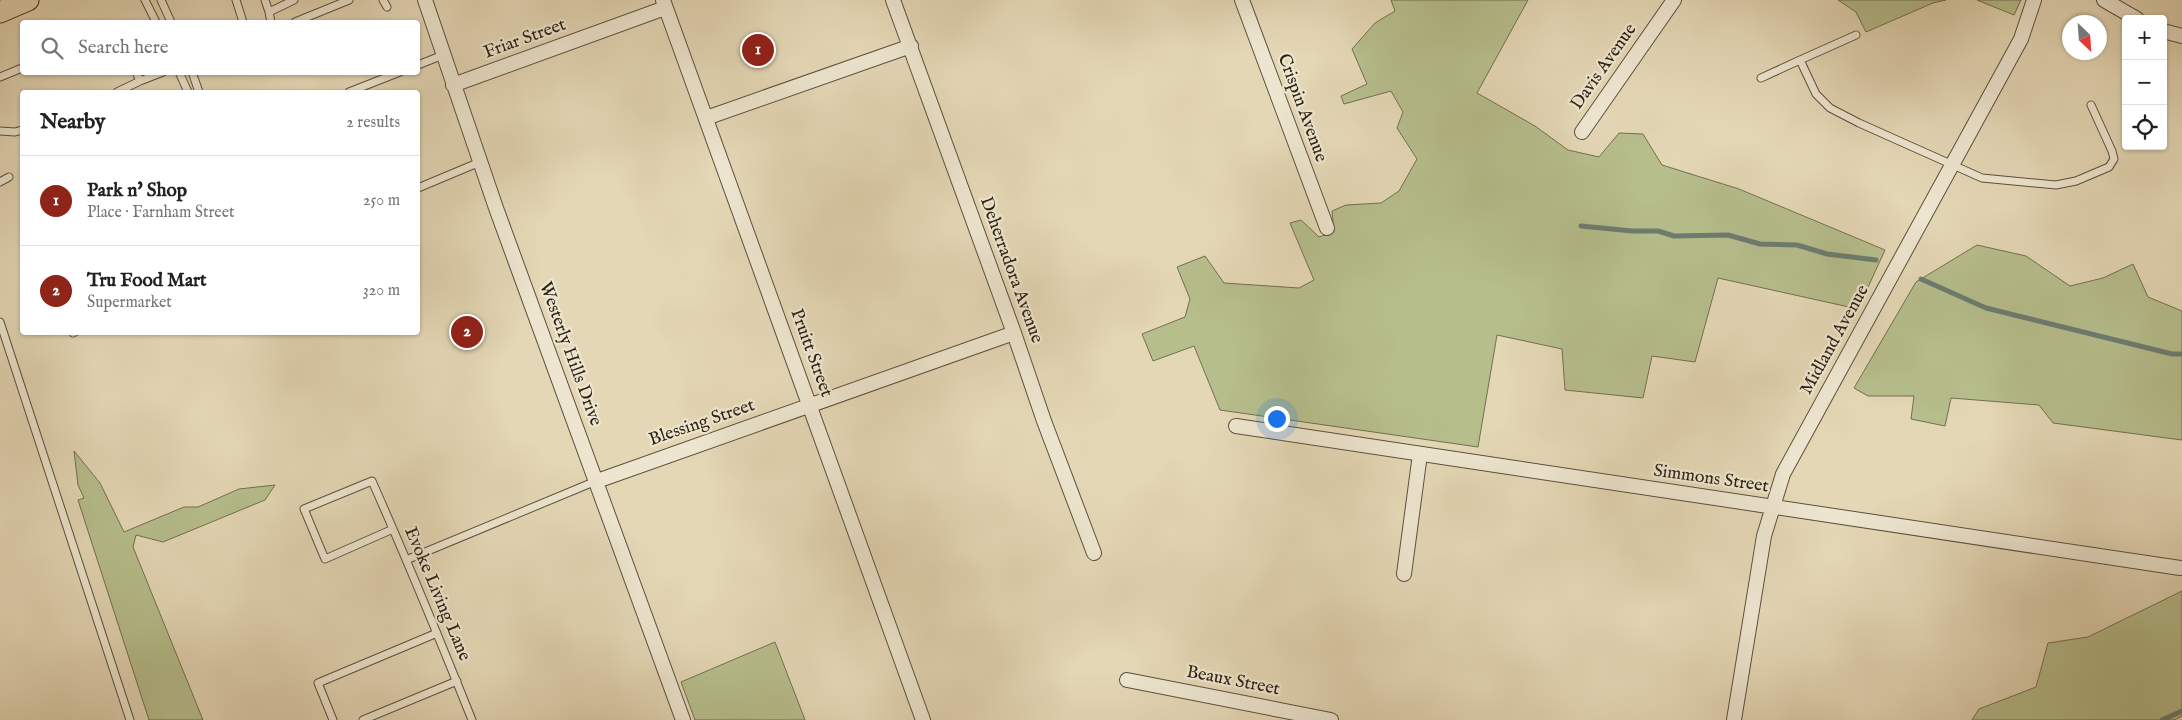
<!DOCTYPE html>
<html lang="en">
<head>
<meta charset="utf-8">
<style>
  body { margin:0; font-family:"IM FELL English",serif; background:#f6f6f6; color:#202124 }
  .controls { position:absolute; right:15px; top:15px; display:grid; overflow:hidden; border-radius:5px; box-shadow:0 1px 4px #0004 }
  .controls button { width:45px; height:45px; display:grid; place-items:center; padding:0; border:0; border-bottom:1px solid #e0e0e0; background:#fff; color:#202124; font:25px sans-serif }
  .compass { position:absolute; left:2062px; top:15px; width:45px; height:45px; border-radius:50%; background:#fff; box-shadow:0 1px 4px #0004; rotate:155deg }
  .you { position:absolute; left:1276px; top:418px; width:18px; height:18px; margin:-12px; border:4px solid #fff; border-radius:50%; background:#1a73e8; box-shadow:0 0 0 8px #1a73e833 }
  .badge { display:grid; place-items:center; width:32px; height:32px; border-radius:50%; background:#8f2418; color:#fff; font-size:16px; font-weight:700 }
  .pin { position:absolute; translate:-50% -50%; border:2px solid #fff; box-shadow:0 1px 5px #0006 }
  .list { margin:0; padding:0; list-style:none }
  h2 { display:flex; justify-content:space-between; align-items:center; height:65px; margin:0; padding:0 20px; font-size:21px }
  h2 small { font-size:16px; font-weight:400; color:#757577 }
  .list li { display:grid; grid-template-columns:32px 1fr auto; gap:15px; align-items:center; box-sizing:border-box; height:90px; padding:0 20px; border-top:1px solid #e0e0e0 }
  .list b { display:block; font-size:19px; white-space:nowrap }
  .list p { margin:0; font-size:16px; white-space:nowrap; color:#757577 }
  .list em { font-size:16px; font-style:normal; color:#757577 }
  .icon { flex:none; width:28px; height:28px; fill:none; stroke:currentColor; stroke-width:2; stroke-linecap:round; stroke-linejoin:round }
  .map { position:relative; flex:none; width:2182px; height:720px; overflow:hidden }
  .search { position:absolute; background:#fff; box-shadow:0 1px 4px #0004; left:20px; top:20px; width:400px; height:55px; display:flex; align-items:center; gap:12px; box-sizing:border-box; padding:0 18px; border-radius:5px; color:#757577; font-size:19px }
  .panel { position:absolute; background:#fff; box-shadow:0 1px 4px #0004; left:20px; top:90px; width:400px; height:245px; border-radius:5px }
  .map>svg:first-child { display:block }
  .green { fill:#b6be8c; stroke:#727050 }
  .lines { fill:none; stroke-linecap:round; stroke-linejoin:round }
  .stream { stroke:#6c7d71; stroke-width:5 }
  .lane-casing { stroke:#5c503c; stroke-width:9 }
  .street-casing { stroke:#5c503c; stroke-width:16 }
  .primary-casing { stroke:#2e2313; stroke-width:23 }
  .lane { stroke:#ede5cf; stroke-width:7 }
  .street { stroke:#ede5cf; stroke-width:14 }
  .primary { stroke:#e4d7b5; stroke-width:21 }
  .labels { text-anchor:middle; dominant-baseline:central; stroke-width:4.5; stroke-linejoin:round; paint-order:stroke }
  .street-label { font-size:18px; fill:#2e2313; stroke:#ede5cf }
</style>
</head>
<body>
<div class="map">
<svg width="2182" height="720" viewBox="0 0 2182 720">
  <rect width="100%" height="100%" fill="#e4d7b5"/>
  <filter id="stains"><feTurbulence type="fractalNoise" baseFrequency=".004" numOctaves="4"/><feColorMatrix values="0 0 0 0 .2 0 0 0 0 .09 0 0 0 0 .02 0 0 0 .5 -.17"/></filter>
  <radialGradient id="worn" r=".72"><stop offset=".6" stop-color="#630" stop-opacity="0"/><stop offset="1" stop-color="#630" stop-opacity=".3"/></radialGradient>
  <path class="green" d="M 1391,0 L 1528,0 L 1477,93 L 1535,126 L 1568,150 L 1599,157 L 1619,133 L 1643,134 L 1662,165 L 1739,189 L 1885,250 L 1858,309 L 1718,278 L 1695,362 L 1652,356 L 1643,398 L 1565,390 L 1562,349 L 1497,335 L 1478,447 L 1220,410 L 1194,346 L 1153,361 L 1142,334 L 1185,317 L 1190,299 L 1177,267 L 1205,256 L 1224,283 L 1299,288 L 1314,280 L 1290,223 L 1301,220 L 1319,237 L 1334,232 L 1332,211 L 1346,205 L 1381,203 L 1399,191 L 1417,159 L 1397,128 L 1403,112 L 1391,91 L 1344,104 L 1341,96 L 1367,84 L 1352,49 L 1375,23 L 1395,11 Z
    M 1838,0 L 1946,0 L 1933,3 L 1866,32 L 1856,12 Z
    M 1977,0 L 2021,0 L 2014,15 Z
    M 1977,245 L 2026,256 L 2070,286 L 2103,278 L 2133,264 L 2148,297 L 2182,311 L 2182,440 L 2053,423 L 2039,405 L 1951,398 L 1945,426 L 1911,419 L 1914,396 L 1868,396 L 1854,388 L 1916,282 Z
    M 74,451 L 100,483 L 124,532 L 184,507 L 198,507 L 239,489 L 275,485 L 265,500 L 163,542 L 136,535 L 133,547 L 203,720 L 149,720 L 78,500 L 84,498 L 78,485 Z
    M 2182,591 L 2182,716 L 2174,720 L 1972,720 L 1979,709 L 2036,687 L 2048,643 L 2088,637 Z
    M 775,642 L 805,720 L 695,720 L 681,682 Z"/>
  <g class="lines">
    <path class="stream" d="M 1581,226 L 1632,231 L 1658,231 L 1674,236 L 1728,235 L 1760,244 L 1797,245 L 1827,254 L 1876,260
      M 1921,279 L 1986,308 L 2172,354 L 2182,354
      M 2162,720 L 2182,711"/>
    <g class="lane-casing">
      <path id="lane" d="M 145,0 L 156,22
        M 161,0 L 171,22
        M 236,0 L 243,22
        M 265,0 L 269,12
        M 383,0 L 387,7
        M 271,22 L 269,12 L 294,0
        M 295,22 L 349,0
        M 1856,35 L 1800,60 L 1816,94 L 1830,108 L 1859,123 L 1982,178 L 2056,185 L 2076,181 L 2109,167 L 2114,159 L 2112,151 L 2091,105
        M 418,65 L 443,55
        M 136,72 L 140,81 L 163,72
        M 179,72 L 188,92
        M 192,72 L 199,92
        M 0,77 L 22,68
        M 1761,78 L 1800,60
        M 117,92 L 140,81
        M 349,92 L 400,72
        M 0,131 L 15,132 L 22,130
        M 0,182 L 9,177
        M 418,188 L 480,162
        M 0,322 L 130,720
        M 73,333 L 75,332
        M 393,529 L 325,559 L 304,509 L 372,481 C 407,560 440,640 472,720
        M 406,560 L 596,481
        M 333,720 L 318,683 L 437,633
        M 363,720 L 457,681"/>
    </g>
    <g class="street-casing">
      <path id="street" d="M 425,0 L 496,208 L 683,720
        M 663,0 L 923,720
        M 893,0 L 1014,333 L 1044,421 L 1094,553
        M 1242,0 L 1327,228
        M 2104,0 L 2137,19
        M 2163,31 L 2182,36
        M 453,85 L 665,8
        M 706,118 L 911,46
        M 1582,132 L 1674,0
        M 1236,426 L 2180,568
        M 597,481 L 1014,333
        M 1404,574 L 1420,454
        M 1127,680 L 1331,720
        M 1734,720 L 1764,536 L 1783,474 L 2021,39 L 2034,0"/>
    </g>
    <g class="primary-casing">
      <path id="primary" d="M 0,12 L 28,0"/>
    </g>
    <use href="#lane" class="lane"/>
    <use href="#street" class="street"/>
    <use href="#primary" class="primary"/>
  </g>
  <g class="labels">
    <g class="street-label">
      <text transform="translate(525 39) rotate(-20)">Friar Street</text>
      <text transform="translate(1604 67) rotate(-55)">Davis Avenue</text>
      <text transform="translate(1302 108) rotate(70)">Crispin Avenue</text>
      <text transform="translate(1011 270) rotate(70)">Deherradora Avenue</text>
      <text transform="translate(1835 340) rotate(-61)">Midland Avenue</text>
      <text transform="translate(811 353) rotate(70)">Pruitt Street</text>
      <text transform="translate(570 354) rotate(70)">Westerly Hills Drive</text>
      <text transform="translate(702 423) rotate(-19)">Blessing Street</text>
      <text transform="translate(1711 479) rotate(8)">Simmons Street</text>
      <text transform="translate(437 594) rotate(67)">Evoke Living Lane</text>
      <text transform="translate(1233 681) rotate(11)">Beaux Street</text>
    </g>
  </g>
  <rect width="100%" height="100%" filter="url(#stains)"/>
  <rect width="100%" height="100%" fill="url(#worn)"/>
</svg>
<div class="controls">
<button>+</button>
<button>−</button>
<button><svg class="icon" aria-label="locate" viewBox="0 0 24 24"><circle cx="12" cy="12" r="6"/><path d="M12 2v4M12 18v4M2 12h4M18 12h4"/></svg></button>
</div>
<svg class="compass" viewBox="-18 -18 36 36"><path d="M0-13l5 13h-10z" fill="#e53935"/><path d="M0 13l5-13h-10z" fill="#757577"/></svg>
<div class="you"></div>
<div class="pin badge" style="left:758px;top:50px">1</div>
<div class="pin badge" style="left:467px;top:332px">2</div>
<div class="search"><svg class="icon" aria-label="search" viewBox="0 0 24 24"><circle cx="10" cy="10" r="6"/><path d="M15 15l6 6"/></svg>Search here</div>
<section class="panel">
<h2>Nearby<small>2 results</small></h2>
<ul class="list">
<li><span class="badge">1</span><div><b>Park n' Shop</b><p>Place · Farnham Street</p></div><em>250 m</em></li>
<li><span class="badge">2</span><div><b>Tru Food Mart</b><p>Supermarket</p></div><em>320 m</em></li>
</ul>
</section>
</div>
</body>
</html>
